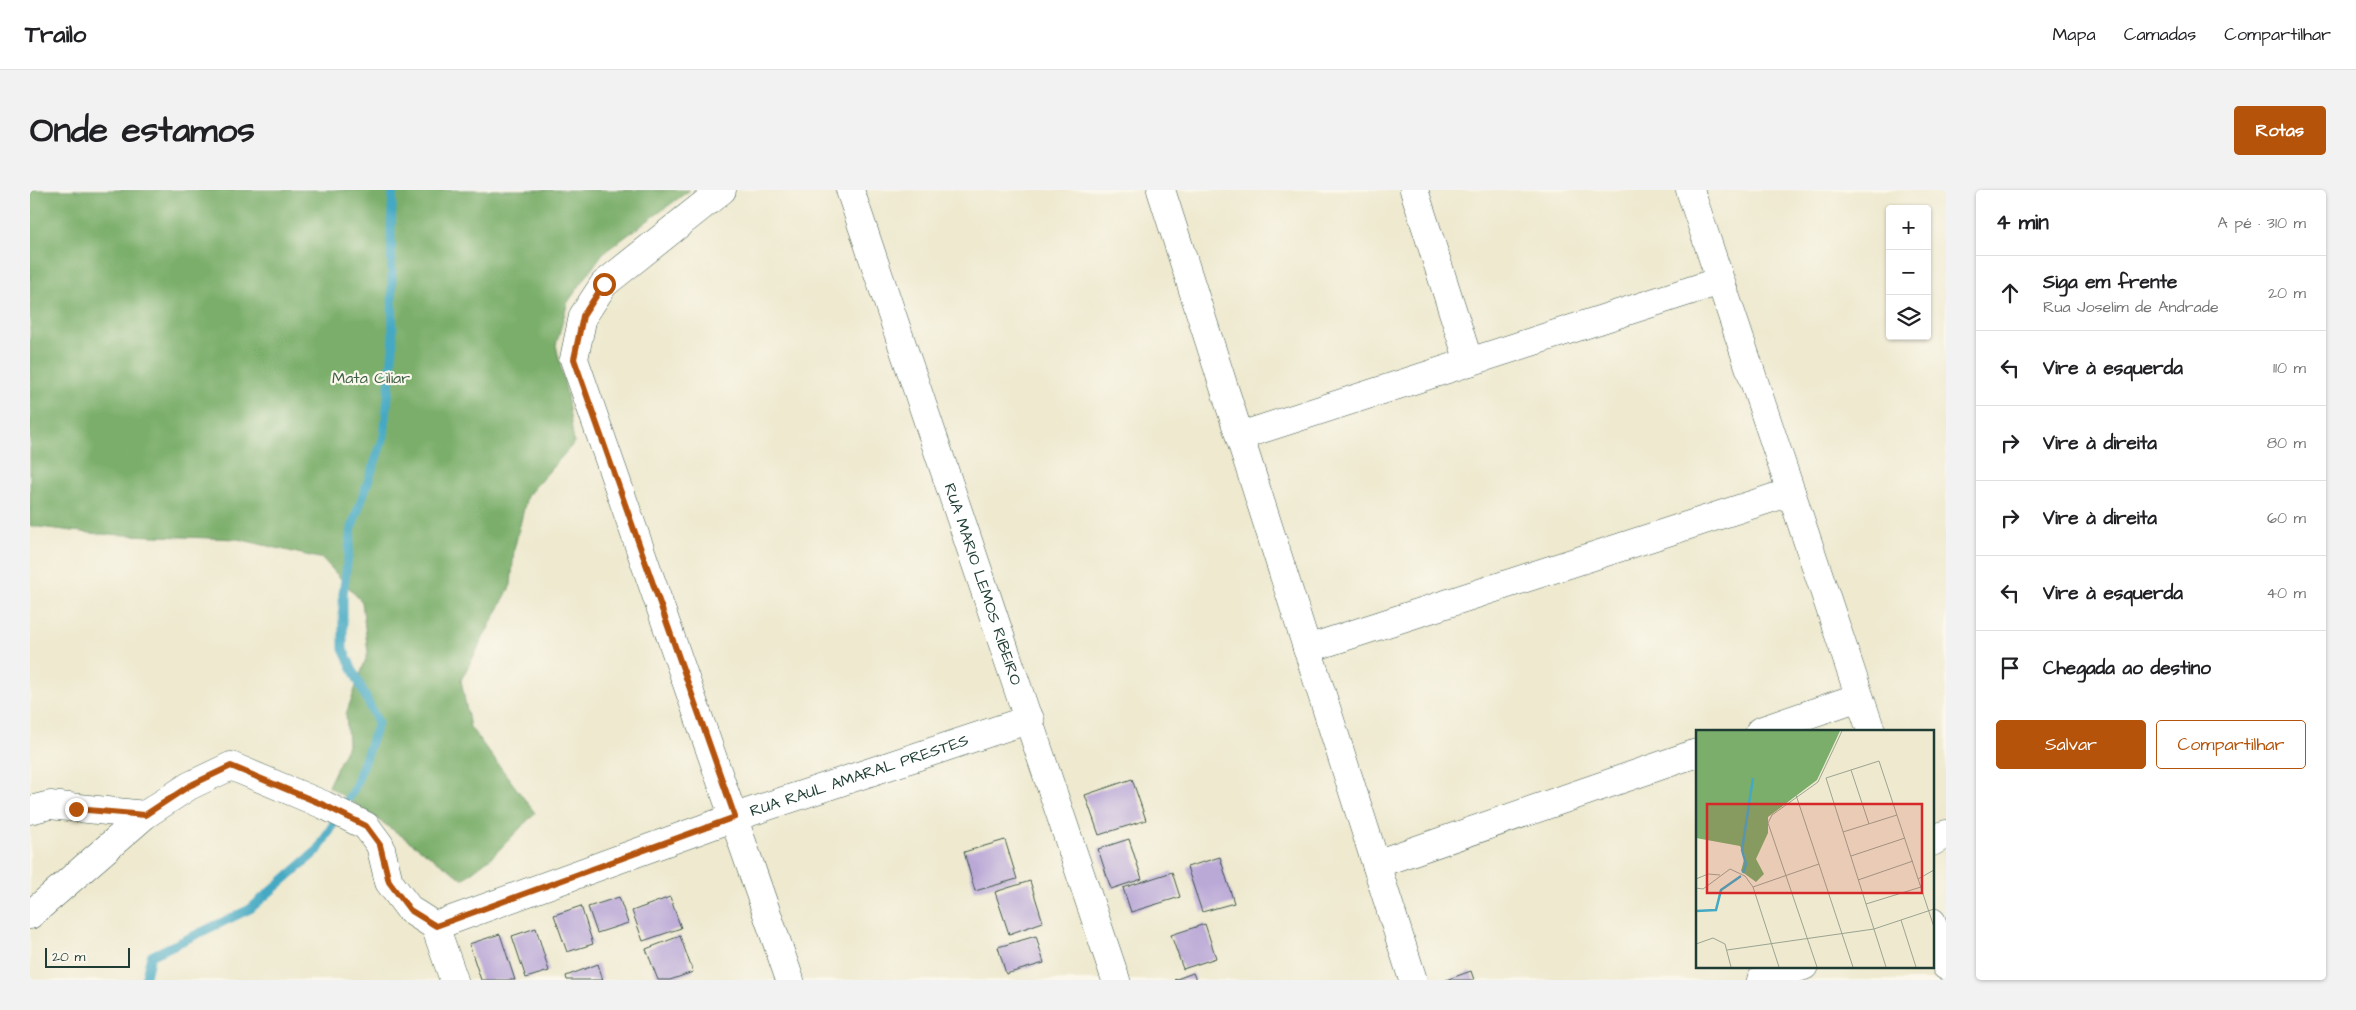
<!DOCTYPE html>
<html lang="pt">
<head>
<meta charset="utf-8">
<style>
  body { margin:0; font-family:"Architects Daughter",sans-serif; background:#f2f2f2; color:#202124 }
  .controls { position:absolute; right:15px; top:15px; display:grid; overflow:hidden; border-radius:5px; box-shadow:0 1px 4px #0004 }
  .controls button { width:45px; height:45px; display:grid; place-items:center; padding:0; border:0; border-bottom:1px solid #e0e0e0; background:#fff; color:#202124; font:25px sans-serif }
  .scale { position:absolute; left:15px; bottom:12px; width:85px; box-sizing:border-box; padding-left:5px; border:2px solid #1f3d34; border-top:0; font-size:14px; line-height:18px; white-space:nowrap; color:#1f3d34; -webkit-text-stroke:4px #fbf7ec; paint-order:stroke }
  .stop { position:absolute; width:15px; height:15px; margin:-11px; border:4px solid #b45309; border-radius:50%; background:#fff }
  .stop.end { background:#b45309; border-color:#fff; box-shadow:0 1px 5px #0008 }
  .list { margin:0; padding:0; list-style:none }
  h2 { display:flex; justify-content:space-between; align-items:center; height:65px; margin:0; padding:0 20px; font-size:21px }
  h2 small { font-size:16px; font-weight:400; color:#757577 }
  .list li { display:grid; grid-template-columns:32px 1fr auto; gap:15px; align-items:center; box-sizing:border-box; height:75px; padding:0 20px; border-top:1px solid #e0e0e0 }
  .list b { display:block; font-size:19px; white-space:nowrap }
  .list p { margin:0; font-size:16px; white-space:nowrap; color:#757577 }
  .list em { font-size:16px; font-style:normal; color:#757577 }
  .actions { display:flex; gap:10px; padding:15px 20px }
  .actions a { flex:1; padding:11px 0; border:1px solid #b45309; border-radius:5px; text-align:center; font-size:18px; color:#b45309 }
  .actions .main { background:#b45309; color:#fff }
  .icon { flex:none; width:28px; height:28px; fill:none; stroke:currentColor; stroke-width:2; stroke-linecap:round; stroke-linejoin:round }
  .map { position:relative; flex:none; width:1916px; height:790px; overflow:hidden; border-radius:5px }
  header { display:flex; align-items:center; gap:30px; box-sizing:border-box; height:70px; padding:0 25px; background:#fff; border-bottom:1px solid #e0e0e0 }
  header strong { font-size:24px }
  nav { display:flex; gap:28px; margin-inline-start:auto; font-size:18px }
  .intro { display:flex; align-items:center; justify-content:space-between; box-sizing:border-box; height:120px; padding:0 30px }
  h1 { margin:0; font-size:35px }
  .button { padding:12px 22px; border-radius:5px; background:#b45309; color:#fff; font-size:18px; font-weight:700 }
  main { display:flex; gap:30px; padding:0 30px }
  aside { flex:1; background:#fff; border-radius:5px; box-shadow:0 1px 4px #0004 }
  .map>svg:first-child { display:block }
  .forest { fill:#7aae6a; stroke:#4c764f }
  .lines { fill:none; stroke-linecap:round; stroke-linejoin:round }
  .stream { stroke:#44a9c3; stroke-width:9 }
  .building { fill:#baa8d7 }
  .street-casing { stroke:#3e574b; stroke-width:29 }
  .street { stroke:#fff; stroke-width:28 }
  .route { stroke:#b45309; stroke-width:6 }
  .labels { text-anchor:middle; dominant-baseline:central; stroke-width:4.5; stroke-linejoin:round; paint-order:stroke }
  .park-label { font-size:16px; fill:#3e6046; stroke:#fbf7ec }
  .street-label { font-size:16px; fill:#1f3d34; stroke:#fbf7ec }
  .inset-river { fill:none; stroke:#44a9c3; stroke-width:2.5 }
  .inset-road { fill:none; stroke:#9ba491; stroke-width:1 }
  .view { fill:#d62828; fill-opacity:0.15; stroke:#d62828; stroke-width:2.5 }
  .inset-edge { fill:none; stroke:#1f3d34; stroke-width:2.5 }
</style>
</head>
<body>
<header>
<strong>Trailo</strong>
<nav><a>Mapa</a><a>Camadas</a><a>Compartilhar</a></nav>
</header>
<div class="intro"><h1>Onde estamos</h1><a class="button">Rotas</a></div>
<main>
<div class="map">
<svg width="1916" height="790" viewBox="0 0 1916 790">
  <rect width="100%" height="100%" fill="#fbf7ec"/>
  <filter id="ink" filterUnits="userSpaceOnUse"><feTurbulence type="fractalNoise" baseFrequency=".02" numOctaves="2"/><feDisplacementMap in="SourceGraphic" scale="10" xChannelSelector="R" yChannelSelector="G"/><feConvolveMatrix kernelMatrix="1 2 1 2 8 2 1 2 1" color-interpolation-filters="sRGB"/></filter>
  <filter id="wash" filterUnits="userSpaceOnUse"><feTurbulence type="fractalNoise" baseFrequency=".0096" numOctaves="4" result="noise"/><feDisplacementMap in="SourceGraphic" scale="20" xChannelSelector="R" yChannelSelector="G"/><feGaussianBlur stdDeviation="1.12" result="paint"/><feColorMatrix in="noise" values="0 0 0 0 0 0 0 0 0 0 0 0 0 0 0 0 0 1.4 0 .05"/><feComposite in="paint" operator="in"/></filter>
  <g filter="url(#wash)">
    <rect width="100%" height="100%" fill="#eee9cf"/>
    <path class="forest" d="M 0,0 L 660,0 L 573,63 L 538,112 L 526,155 L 537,205 L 544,253 L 497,306 L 484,360 L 481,395 L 431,490 L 440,537 L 505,623 L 463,666 L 433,689 L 339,623 L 298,596 L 318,555 L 316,524 L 338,463 L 332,412 L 293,369 L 208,349 L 69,344 L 0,336 Z"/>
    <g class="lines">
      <path class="stream" d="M 115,790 L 121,766 L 220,719 L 288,660 L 325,597 L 348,533 L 313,459 L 313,404 L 322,337 L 354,246 L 363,158 L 361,37 L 363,0"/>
    </g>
    <g id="blocks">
      <path class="building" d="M 1102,589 L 1116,630 L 1069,645 L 1055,605 Z
        M 1099,649 L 1112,689 L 1081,699 L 1068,659 Z
        M 975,650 L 987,689 L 945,701 L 934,662 Z
        M 1190,667 L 1204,713 L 1172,722 L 1157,677 Z
        M 1142,682 L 1150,707 L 1101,722 L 1093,698 Z
        M 1000,691 L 1013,732 L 979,744 L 965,702 Z
        M 589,707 L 598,733 L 567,743 L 558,717 Z
        M 640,707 L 651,738 L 613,751 L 602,721 Z
        M 551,716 L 563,754 L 537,762 L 524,725 Z
        M 1175,734 L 1186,768 L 1153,779 L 1141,745 Z
        M 506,738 L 519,781 L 496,788 L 482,746 Z
        M 470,744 L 485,790 L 451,790 L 439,754 Z
        M 650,746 L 663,782 L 640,790 L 628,790 L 616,759 Z
        M 1006,746 L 1014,773 L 976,784 L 968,757 Z
        M 568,774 L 573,790 L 537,790 L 536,786 Z
        M 1441,781 L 1444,790 L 1416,790 Z
        M 1163,783 L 1166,790 L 1144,790 Z"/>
    </g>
  </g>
  <g filter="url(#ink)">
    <use href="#blocks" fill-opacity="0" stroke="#3e574b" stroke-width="1"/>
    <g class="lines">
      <g class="street-casing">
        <g id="street">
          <path d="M 692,0 L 574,94 L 553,126 L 544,169 L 760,790"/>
          <path id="s1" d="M 820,0 L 1086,790"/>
          <path d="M 1131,0 L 1383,790"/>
          <path d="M 1384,0 L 1439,172"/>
          <path d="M 1660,0 L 1841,541"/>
          <path d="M 1210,246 L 1690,91"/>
          <path d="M 1277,459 L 1761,302"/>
          <path d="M 1730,541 L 1829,507"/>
          <path d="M 0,620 L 20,615 L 115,625"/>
          <path d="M 1902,652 L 1916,644"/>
          <path d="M 1346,674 L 1667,563"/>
          <path d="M 0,725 L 115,625 L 159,596 L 201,576 L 294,615 L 336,636 L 350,655 L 359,692 L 380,720 L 405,736"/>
          <path d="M 1902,732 L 1916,776"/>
          <path id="s2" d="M 405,736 L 705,627 L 1000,529"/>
          <path d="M 405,736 L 424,790"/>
          <path d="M 1731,790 L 1774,776"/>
        </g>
      </g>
      <use href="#street" class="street"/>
    </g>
  </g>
  <g class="lines" filter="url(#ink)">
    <path class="route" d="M 46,619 L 115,625 L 159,596 L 201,576 L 294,615 L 336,636 L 350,655 L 359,692 L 380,720 L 406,736 L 705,627 L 544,169 L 553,126 L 574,94"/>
  </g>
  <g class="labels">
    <g class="park-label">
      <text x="341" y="188">Mata Ciliar</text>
    </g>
    <g class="street-label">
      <text stroke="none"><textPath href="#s1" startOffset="416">RUA MARIO LEMOS RIBEIRO</textPath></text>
      <text stroke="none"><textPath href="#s2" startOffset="450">RUA RAUL AMARAL PRESTES</textPath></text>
    </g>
  </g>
  <g transform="translate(1666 540)">
    <rect width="238" height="238" fill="#eee9cf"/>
    <path d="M 0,1 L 144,1 L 121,50 L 72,87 L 72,103 L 60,129 L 68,144 L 60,152 L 45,141 L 49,126 L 44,116 L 0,108 Z" fill="#7aae6a"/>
    <path class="inset-river" d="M 47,143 L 50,134 L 46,120 L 57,48M 0,181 L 20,180 L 25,160 L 45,146"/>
    <path class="inset-road" d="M 155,40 L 173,94M 100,65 L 157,237M 147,102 L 201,85M 155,126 L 209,108M 0,149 L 12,144 L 24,145M 222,149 L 238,140M 162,150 L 217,131M 57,157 L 123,134M 0,158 L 7,159 L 34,139 L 49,146 L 57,157 L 83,237M 170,174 L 225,157M 205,190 L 220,237M 0,214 L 17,208 L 29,214 L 35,237M 31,220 L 178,199 L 238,179M 121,237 L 72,93 L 76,85 L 122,52 L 146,1M 190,237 L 130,48 L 183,31 L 238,197"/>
    <path class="view" d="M 11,74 L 226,74 L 226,163 L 11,163 Z"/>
    <rect width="238" height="238" class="inset-edge"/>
  </g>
</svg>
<div class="controls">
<button>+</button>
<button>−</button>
<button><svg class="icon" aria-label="layers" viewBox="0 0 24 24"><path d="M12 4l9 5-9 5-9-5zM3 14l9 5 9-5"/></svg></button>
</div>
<div class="scale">20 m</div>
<div class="stop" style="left:574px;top:94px"></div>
<div class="stop end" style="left:46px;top:619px"></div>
</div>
<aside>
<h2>4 min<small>A pé · 310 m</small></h2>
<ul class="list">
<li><svg class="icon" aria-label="ahead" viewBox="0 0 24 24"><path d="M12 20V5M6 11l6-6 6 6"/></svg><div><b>Siga em frente</b><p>Rua Joselim de Andrade</p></div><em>20 m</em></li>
<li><svg class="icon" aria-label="left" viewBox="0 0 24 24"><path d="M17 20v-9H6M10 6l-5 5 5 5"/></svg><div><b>Vire à esquerda</b></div><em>110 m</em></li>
<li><svg class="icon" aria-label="right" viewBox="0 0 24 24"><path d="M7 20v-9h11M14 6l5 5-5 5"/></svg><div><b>Vire à direita</b></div><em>80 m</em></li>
<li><svg class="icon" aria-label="right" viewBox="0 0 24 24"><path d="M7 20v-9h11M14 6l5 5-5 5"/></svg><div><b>Vire à direita</b></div><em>60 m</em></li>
<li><svg class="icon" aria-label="left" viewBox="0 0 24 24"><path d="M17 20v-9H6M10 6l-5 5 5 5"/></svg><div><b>Vire à esquerda</b></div><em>40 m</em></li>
<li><svg class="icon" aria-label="arrive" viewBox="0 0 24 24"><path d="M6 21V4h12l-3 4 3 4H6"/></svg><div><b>Chegada ao destino</b></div></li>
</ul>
<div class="actions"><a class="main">Salvar</a><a>Compartilhar</a></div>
</aside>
</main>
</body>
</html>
